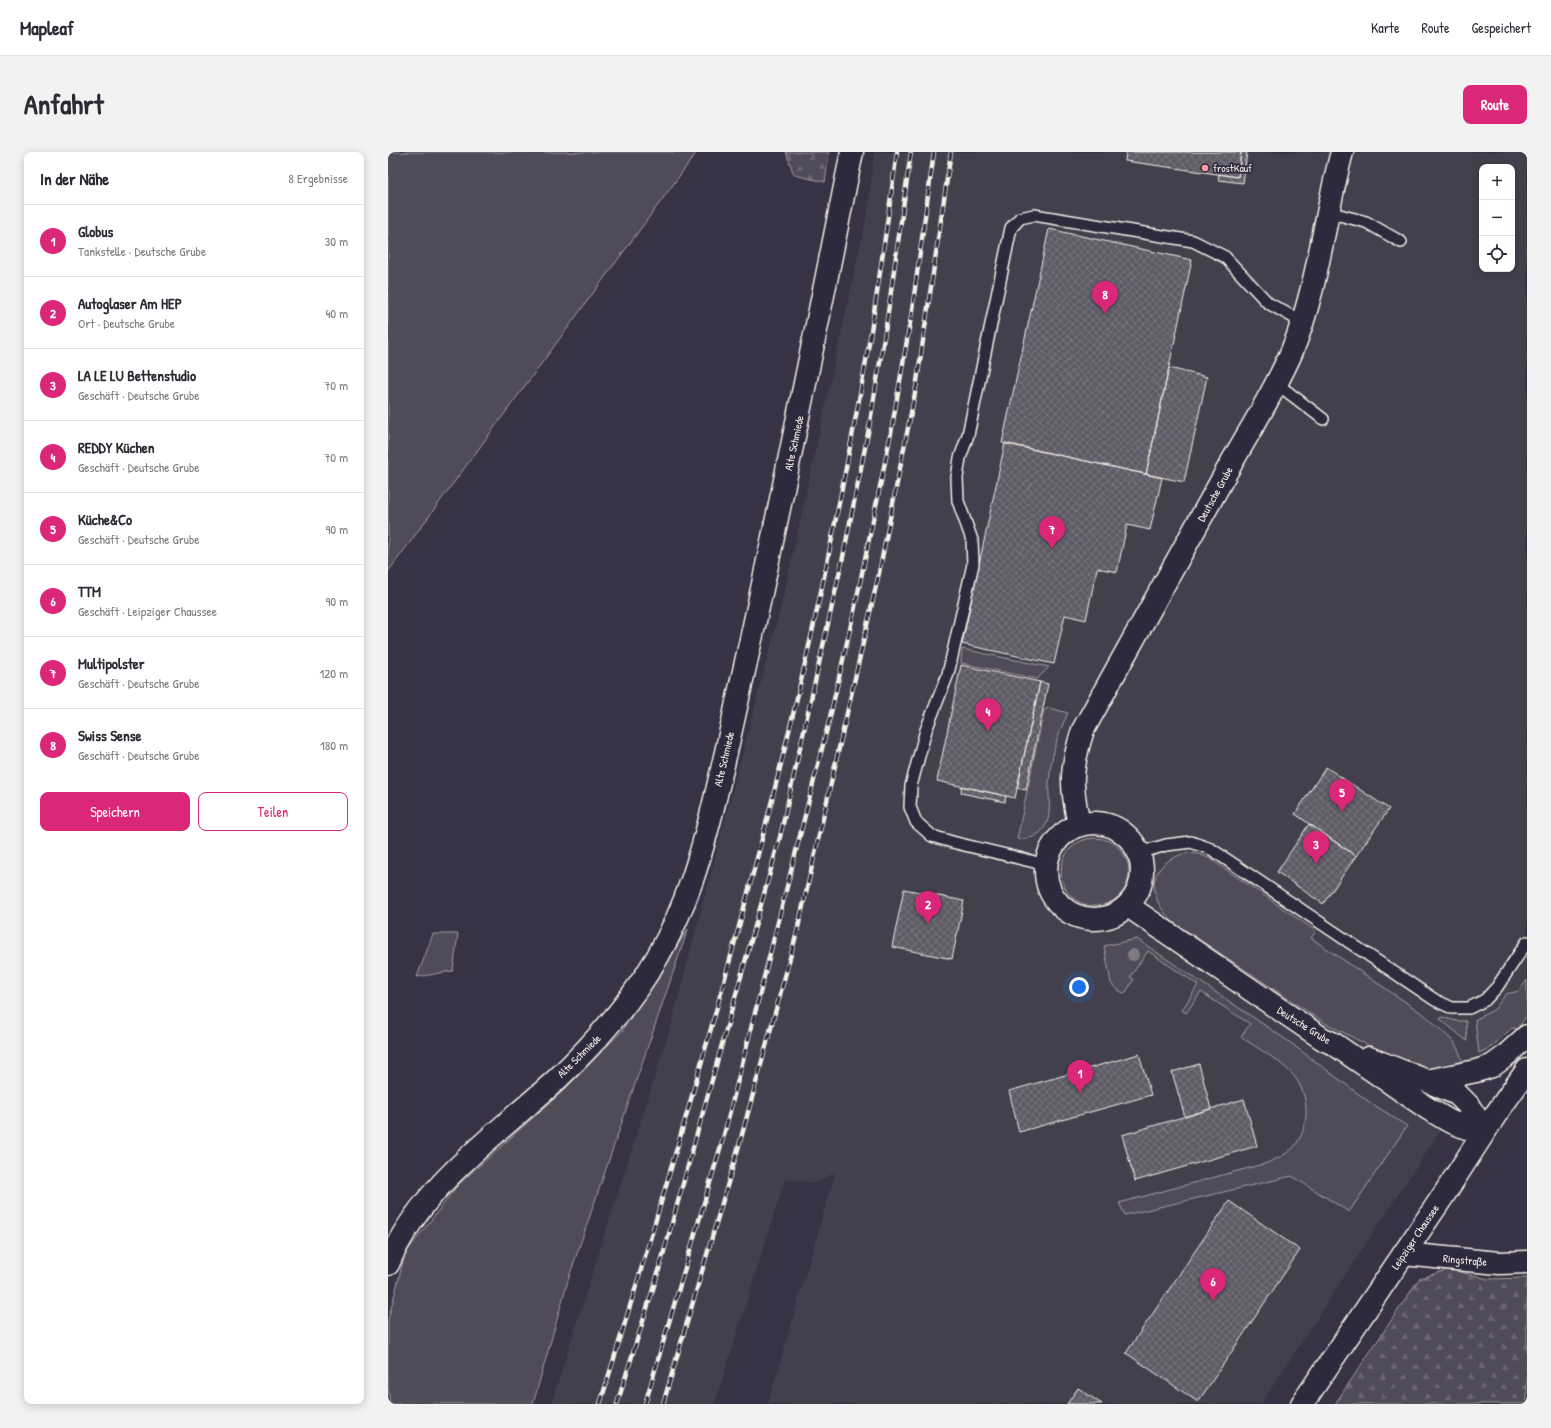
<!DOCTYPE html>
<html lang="de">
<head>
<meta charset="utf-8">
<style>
  body { margin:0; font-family:"Patrick Hand",sans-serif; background:#f2f2f3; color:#2b2b33 }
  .controls { position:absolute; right:12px; top:12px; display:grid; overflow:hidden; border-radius:8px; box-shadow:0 2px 10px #0003 }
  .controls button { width:36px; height:36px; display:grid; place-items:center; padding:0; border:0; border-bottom:1px solid #e1e1e2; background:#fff; color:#2b2b33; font:20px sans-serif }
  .you { position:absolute; left:691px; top:835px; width:14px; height:14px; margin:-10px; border:3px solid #fff; border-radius:50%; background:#1a73e8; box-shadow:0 0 0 6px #1a73e833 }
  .badge { display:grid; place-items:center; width:26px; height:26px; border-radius:50%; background:#db2777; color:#fff; font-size:13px; font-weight:700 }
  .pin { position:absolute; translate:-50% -33px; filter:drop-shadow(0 1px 2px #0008) }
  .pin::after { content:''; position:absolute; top:21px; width:14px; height:12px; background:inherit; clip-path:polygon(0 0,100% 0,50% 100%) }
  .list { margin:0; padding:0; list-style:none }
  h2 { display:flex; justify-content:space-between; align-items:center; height:52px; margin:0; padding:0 16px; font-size:17px }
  h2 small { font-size:13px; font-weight:400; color:#7c7c81 }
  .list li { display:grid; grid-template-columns:26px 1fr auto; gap:12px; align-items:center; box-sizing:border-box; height:72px; padding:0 16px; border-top:1px solid #e1e1e2 }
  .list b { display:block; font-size:15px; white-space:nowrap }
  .list p { margin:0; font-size:13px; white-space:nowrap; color:#7c7c81 }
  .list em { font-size:13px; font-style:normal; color:#7c7c81 }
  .actions { display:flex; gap:8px; padding:12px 16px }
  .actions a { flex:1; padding:9px 0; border:1px solid #db2777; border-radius:8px; text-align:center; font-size:14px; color:#db2777 }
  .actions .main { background:#db2777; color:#fff }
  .icon { flex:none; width:22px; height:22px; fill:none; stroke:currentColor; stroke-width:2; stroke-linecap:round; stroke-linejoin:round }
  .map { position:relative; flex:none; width:1139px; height:1252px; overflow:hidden; border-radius:8px }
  header { display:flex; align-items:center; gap:24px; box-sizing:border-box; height:56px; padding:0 20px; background:#fff; border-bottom:1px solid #e1e1e2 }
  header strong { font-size:19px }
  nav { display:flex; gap:22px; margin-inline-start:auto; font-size:14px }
  .intro { display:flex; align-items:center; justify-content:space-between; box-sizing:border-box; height:96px; padding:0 24px }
  h1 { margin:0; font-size:28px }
  .button { padding:10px 18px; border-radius:8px; background:#db2777; color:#fff; font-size:14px; font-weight:700 }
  main { display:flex; gap:24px; padding:0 24px }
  aside { flex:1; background:#fff; border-radius:8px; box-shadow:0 2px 10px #0003 }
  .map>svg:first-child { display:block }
  .built { fill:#433f4e; fill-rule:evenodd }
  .green { fill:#504b59; stroke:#a29ea0 }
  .forest { fill:url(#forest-firs); stroke:#a29ea0 }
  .building { fill:url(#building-cross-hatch); stroke:#f4f1e8 }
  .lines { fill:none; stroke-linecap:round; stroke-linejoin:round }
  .lane-casing { stroke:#f4f1e8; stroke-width:14 }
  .street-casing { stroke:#f4f1e8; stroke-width:25 }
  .secondary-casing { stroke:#f4f1e8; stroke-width:25 }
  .primary-casing { stroke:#f4f1e8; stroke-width:25 }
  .lane { stroke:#2f2a3d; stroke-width:11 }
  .street { stroke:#2f2a3d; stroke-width:22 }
  .secondary { stroke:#2f2a3d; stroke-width:22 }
  .primary { stroke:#2f2a3d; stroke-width:22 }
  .rail-casing { stroke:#f4f1e8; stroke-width:4.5 }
  .rail { stroke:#2f2a3d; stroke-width:3; stroke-dasharray:9; stroke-linecap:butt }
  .tree { fill:#807b83 }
  .poi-dot { fill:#ff9aa2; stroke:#2f2a3d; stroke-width:1.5 }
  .labels { text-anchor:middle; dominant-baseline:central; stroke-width:3.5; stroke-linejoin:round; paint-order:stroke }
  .poi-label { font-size:11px; fill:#f4f1e8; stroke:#2f2a3d; text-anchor:start }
  .street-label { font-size:11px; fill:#f4f1e8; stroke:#2f2a3d }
</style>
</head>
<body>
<header>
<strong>Mapleaf</strong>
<nav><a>Karte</a><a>Route</a><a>Gespeichert</a></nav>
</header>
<div class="intro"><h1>Anfahrt</h1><a class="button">Route</a></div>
<main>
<aside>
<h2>In der Nähe<small>8 Ergebnisse</small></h2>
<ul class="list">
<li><span class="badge">1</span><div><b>Globus</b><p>Tankstelle · Deutsche Grube</p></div><em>30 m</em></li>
<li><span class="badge">2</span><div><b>Autoglaser Am HEP</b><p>Ort · Deutsche Grube</p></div><em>40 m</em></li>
<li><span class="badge">3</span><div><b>LA LE LU Bettenstudio</b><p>Geschäft · Deutsche Grube</p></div><em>70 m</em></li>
<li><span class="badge">4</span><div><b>REDDY Küchen</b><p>Geschäft · Deutsche Grube</p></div><em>70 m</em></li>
<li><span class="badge">5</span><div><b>Küche&amp;Co</b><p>Geschäft · Deutsche Grube</p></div><em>90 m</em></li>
<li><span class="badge">6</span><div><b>TTM</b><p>Geschäft · Leipziger Chaussee</p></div><em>90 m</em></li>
<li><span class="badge">7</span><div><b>Multipolster</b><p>Geschäft · Deutsche Grube</p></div><em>120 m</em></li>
<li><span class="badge">8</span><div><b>Swiss Sense</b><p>Geschäft · Deutsche Grube</p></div><em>180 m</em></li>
</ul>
<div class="actions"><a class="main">Speichern</a><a>Teilen</a></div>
</aside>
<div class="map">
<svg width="1139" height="1252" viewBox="0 0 1139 1252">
  <defs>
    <pattern id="forest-firs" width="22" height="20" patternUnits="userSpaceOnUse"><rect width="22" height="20" fill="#504b59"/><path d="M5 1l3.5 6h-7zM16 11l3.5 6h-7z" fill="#6a6571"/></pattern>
    <pattern id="building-cross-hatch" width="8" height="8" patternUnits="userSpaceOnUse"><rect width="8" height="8" fill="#5f5c67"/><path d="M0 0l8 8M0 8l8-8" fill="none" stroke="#77747d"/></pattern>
  </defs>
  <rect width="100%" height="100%" fill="#373244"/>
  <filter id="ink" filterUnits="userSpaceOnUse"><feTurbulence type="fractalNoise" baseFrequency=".025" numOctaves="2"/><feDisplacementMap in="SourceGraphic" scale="8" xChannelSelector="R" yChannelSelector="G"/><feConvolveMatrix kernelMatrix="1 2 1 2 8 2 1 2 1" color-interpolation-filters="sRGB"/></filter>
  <g filter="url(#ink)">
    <path class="built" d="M 486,0 L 1139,0 L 1139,850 L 1017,1032 L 873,1252 L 380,1252 L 447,1021 L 427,1031 L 397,1027 L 327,1252 L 163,1252 L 283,873 L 395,446 L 480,58 ZM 1094,15 L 1124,15 L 1124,117 L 1094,117 Z"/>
    <path class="green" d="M 0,0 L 309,0 L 0,420 Z
      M 574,497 L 661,515 L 649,527 L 573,511 Z
      M 661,556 L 680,561 C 669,583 662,608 661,632 C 660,646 664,660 658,673 C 652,684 641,688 629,687 L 656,558 Z
      M673 720a34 34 0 1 1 68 0a34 34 0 1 1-68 0Z
      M 799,701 L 811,702 L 821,706 L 928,779 L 923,786 L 1038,864 L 1066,890 L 1070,897 L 1076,913 L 1051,918 L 1033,916 L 995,901 L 937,871 L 785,770 C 757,743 759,711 799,701 Z
      M 300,777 L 181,1125 L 145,1252 L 2,1252 L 0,1234 L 0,1168 L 17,1102 L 70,1033 L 177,937 L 234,879 Z
      M 45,782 L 70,782 L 65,819 L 29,825 Z
      M 749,787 L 900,889 L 980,949 L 1019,974 L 961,1060 L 904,1024 L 737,1063 L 731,1051 L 879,1011 C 888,1007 898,1003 905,996 C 923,976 922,943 905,923 C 891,907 870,897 853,885 L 862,872 L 813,840 L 798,861 L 794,858 L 810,833 L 760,799 L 742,825 L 746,827 L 738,840 L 735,841 L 727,836 L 723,831 L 716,794 Z
      M 1139,828 L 1139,864 L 1129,877 L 1124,876 L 1103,895 L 1091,901 L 1087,868 L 1107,857 L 1118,842 L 1131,839 Z
      M 1054,865 L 1068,869 L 1078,869 L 1079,889 L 1052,867 Z"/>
    <path class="forest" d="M 398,0 L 441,0 L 437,30 L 406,23 Z
      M 1061,1117 L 1100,1127 L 1139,1126 L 1139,1252 L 947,1252 L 1031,1127 Z"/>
    <path class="building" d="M 738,0 L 853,0 L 850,25 L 737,9 Z
      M 853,0 L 859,0 L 855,31 L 830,28 L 831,22 L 850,25 Z
      M 661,77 L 804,108 L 758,322 L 614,291 Z
      M 781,216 L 819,225 L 796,330 L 758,322 Z
      M 617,291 L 774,326 L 762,378 L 739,373 L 729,420 L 709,416 L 698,468 L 677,463 L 666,512 L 574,492 Z
      M 573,513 L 652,530 L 627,646 L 549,629 Z
      M 652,530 L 660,532 L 638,638 L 629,636 Z
      M 938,615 L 1001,657 L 968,704 L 907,662 Z
      M 574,634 L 618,644 L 617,650 L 573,641 Z
      M 921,672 L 968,704 L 935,752 L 889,720 Z
      M 516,737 L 576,749 L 564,807 L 504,795 Z
      M 751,902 L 763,943 L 631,980 L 621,939 Z
      M 811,912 L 823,957 L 797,965 L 784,920 Z
      M 856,947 L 869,994 L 747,1029 L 734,983 Z
      M 841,1049 L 912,1098 L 810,1250 L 738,1201 Z
      M 690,1236 L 714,1252 L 679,1252 Z"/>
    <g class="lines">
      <g class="lane-casing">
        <path id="lane" d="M 940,60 L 978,70 L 1013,90
          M 888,231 L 935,267
          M 751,701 L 778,693 L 803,690 L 823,697 L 1047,848 L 1064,856 L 1081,856 L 1097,848 L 1109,835 L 1139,790
          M 659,713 L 564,690 L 544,684 L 528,670 L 522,655 L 523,634 L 538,578 L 560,522 L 585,412 L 584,388 L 570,349 L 569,326 L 572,306 L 580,283 L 623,76 L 632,66 L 646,63 L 805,89 L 837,105 L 880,151 L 914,170"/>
      </g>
      <g class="street-casing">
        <path id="street" d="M658 719a48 48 0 1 1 96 0a48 48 0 1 1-96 0Z
          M 691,673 C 688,657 684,640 685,624 C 686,608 690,593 695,578 C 742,494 789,410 835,326 C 858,284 885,243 904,199 C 930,136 936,66 954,0
          M 740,754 L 935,887 L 946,892 L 1039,956 L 1061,969 L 1081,977 L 1097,979
          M 981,906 L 1039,929 L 1088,919 L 1104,914 L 1115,906 L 1139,884
          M 1039,929 L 1069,942 L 1080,953 L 1097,979
          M 1015,1102 L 1111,1111 L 1139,1110"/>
      </g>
      <g class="secondary-casing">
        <path id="secondary" d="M 0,1112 C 33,1034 107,984 167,929 C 207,891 242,852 270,804 C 299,753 313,704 327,647 C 339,598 349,550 360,501 C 397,334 430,167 464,0"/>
      </g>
      <g class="primary-casing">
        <path id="primary" d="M 914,1252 L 1055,1044 L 1108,962 L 1139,918"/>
      </g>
      <use href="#lane" class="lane"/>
      <use href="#street" class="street"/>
      <use href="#secondary" class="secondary"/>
      <use href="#primary" class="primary"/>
      <g class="rail-casing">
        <path id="rail" d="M 212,1252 C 253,1120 292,988 329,855 C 371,703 411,550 442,396 C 457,322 472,248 484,173 C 493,116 501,58 509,0
          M 229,1252 L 270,1121 L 392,685 L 455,405 L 481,276 L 498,174 L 523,0
          M 257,1252 L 336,983 L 442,565 L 467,455 L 503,281 L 523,165 L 546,0
          M 275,1252 L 352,990 L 409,780 L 491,421 L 528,236 L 563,0"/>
      </g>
      <use href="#rail" class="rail"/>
    </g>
    <circle class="tree" cx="745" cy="803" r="6"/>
  </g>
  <circle class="poi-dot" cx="817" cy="16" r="4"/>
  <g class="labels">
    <g class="poi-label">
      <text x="825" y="16">frostKauf</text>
    </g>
    <g class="street-label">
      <text transform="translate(406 291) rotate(-78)">Alte Schmiede</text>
      <text transform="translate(827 342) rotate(-61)">Deutsche Grube</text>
      <text transform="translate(336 607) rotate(-77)">Alte Schmiede</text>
      <text transform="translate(916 873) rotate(32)">Deutsche Grube</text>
      <text transform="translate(191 904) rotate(-45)">Alte Schmiede</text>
      <text transform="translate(1027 1085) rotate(-56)">Leipziger Chaussee</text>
      <text transform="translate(1077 1108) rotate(5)">Ringstraße</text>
    </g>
  </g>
</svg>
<div class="controls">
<button>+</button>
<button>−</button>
<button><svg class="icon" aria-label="locate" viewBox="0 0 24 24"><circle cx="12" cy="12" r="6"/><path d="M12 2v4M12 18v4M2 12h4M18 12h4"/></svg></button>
</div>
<div class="you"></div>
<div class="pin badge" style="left:692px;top:941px">1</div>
<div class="pin badge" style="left:540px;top:772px">2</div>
<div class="pin badge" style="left:928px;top:712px">3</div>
<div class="pin badge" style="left:600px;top:579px">4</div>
<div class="pin badge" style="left:954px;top:660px">5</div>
<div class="pin badge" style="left:825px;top:1149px">6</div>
<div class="pin badge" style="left:664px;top:397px">7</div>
<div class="pin badge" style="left:717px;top:162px">8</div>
</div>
</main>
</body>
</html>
